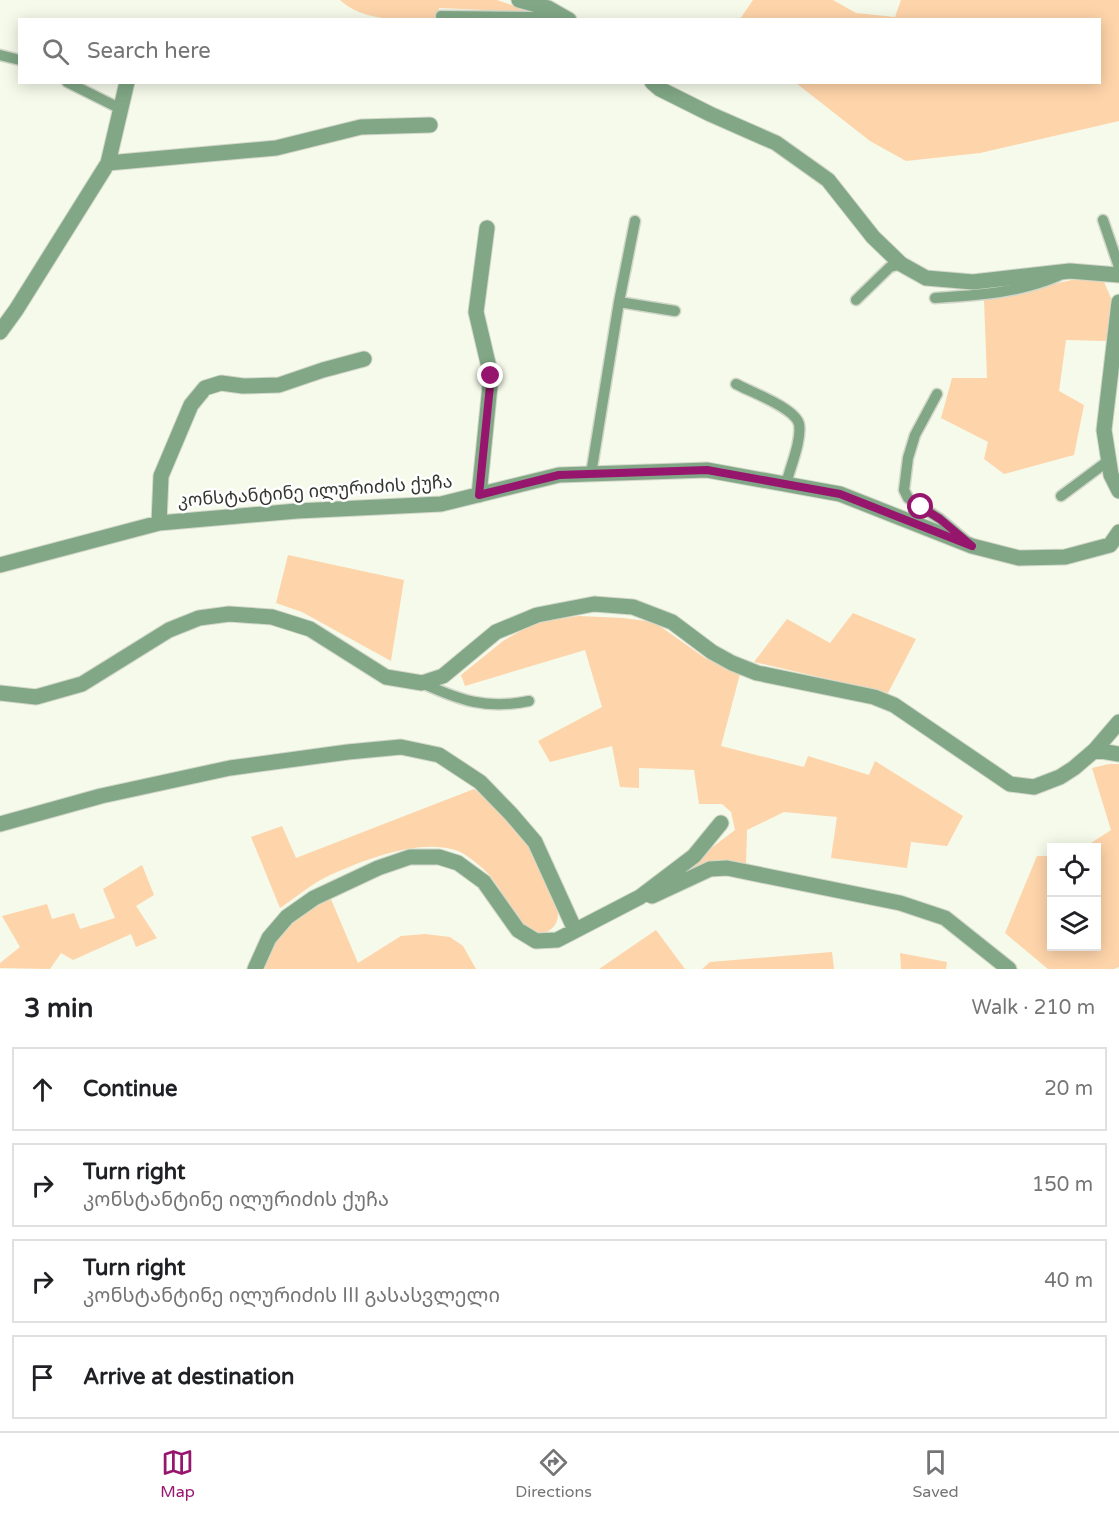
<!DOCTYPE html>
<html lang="en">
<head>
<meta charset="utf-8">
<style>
  body { margin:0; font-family:"Varela Round","Noto Sans Georgian",sans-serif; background:#f2f2f2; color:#202124 }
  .controls { position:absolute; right:18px; bottom:18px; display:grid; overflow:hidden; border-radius:0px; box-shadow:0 3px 15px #0003 }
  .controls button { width:54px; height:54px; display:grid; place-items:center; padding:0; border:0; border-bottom:2px solid #e0e0e0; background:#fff; color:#202124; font:30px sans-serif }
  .stop { position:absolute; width:18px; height:18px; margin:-14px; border:4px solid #97166d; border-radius:50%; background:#fff }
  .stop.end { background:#97166d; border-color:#fff; box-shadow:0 2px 6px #0008 }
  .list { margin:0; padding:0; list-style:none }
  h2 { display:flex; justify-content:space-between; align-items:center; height:78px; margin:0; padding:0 24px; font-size:26px }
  h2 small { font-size:20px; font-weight:400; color:#757577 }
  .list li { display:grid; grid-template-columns:39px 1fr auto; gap:18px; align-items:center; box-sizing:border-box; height:84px; margin:0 12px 12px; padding:0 12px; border:2px solid #e0e0e0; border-radius:0px }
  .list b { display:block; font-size:22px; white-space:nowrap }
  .list p { margin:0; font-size:20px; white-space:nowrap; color:#757577 }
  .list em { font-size:20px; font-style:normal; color:#757577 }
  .icon { flex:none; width:33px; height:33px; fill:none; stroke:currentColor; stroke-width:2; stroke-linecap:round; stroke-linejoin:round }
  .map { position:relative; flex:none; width:1119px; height:969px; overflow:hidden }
  .search { position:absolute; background:#fff; box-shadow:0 3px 15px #0003; left:18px; right:18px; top:18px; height:66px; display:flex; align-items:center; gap:15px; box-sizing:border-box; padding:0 21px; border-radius:0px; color:#757577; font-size:22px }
  .sheet { height:462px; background:#fff }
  nav { display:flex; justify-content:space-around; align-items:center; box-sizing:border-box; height:84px; border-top:2px solid #e0e0e0; background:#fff; font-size:16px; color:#757577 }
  nav a { display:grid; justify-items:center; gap:3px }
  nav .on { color:#97166d }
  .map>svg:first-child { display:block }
  .green { fill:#fed4aa }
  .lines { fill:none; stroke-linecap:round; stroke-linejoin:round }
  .service-casing { stroke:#d2d7c9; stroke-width:13 }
  .minor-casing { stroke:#d2d7c9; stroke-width:17 }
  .service { stroke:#81a786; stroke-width:10 }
  .minor { stroke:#81a786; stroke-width:15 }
  .route { stroke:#97166d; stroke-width:8 }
  .labels { text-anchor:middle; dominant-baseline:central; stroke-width:5; stroke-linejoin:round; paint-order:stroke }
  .street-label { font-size:18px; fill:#343630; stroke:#fff }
</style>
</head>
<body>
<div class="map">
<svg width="1119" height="969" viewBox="0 0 1119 969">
  <rect width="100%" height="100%" fill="#f5faea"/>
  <path class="green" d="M 340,0 L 497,0 L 532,12 L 439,8 L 439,19 C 407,19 366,24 340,0 Z
    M 753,0 L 833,0 L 856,13 L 895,17 L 901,0 L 1119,0 L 1119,121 L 980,153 L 906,161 L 870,141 L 796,83 L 1100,82 L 1100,20 L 740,19 Z
    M 1085,277 L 1104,282 L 1111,298 L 1107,341 L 1066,340 L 1059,391 L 1084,405 L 1074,455 L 1004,474 L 984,459 L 988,442 L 941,418 L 952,378 L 987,378 L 984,300 Z
    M 288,555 L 404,580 L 391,661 L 302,612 L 276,603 Z
    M 853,613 L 916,639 L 888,693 L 754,662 L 787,619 L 830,643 Z
    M 579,616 L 623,618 L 654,622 L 705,658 L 740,674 L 721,746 L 804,767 L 808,756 L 869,775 L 875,761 L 963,816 L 947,846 L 911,842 L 907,868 L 831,858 L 837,817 L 784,812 L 747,830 L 746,865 C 713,856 697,868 668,881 L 735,830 L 731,812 L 722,804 L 699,804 L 694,770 L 639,768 L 639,788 L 620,787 L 612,746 L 550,762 L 538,741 L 602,707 L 585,650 L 465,686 L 461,675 L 503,641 L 536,622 Z
    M 1109,764 L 1119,764 L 1119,967 L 1114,969 L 1048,969 L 1005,933 L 1037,856 L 1051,856 L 1052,946 L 1096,946 L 1096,848 L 1085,847 L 1111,830 L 1092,768 Z
    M 474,789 C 493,804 512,822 526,842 C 532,851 536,861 541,871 C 552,892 574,925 539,935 C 509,920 510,900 490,876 C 486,870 465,853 458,851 C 419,837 361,861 326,877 C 310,885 295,898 280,908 L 251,837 L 282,826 L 296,858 Z
    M 142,865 L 154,895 L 136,906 L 157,938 L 136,947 L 131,934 L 73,960 L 61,953 L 50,969 L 0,968 L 0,963 L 20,947 L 2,916 L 47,904 L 52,919 L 74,913 L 80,929 L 115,918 L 103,889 Z
    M 330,897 L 358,963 L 401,936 L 425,934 L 450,937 L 463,946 L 476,969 L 262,969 C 279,929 294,919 330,897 Z
    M 656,930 L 685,969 L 599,969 Z
    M 832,952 L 834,969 L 702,969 L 710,962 Z
    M 900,953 L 947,962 L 946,969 L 901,969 Z"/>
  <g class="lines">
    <g class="service-casing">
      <path id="service" d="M 441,16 L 541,17 L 553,20
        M 0,55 L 20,60
        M 67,82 L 121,109
        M 1103,220 L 1119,267
        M 935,298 C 978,295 1019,293 1058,276
        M 856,300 L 890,267 L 901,264
        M 619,302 L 675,311
        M 736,384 C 751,392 795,408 799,424 C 802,440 790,468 786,484
        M 937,394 L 915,435 L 908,458 L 904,490 L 908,498 L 940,519 L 965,540
        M 591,474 L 619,302 L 635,221
        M 1061,496 L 1108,461
        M 422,683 C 459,700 487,710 529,701"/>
    </g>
    <g class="minor-casing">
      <path id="minor" d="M 519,0 L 548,8 L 569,20
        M 652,82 L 660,89 L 710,114 L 776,143 L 828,180 L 873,237 L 901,264 L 926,278 L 973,282 L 1070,271 L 1119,275
        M 108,163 L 276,148 L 361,127 L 430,125
        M 1119,302 L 1104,430 L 1111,475 L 1119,491
        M 0,332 L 16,310 L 108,163 L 127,82
        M 479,495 L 491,376 L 476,312 L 487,228
        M 159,523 L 161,476 L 191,405 L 205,388 L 221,383 L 243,386 L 279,385 L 323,370 L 364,359
        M 0,565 L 159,523 L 297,511 L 441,504 L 559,475 L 707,470 L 840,494 L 972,546 L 1019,558 L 1065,557 L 1110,545 L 1119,532
        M 0,693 L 36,697 L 82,684 L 169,630 L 199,618 L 229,614 L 272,617 L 310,629 L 386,677 L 422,683 L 443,676 L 496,632 L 537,615 L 594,604 L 633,607 L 672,622 L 712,652 L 732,663 L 757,673 L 874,697 L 894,705 L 1010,784 L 1034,787 L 1060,777 L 1074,768 L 1095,750 L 1119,722
        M 1095,750 L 1119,754
        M 0,824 L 101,796 L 230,768 L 348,752 L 401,747 L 439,755 L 480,782 L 511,814 L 535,842 L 575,930
        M 652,896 L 710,869 L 727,868 L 900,903 L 945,918 L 1009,969
        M 255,969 L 269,938 L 287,917 L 314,898 L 378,868 L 410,857 L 439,857 L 458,863 L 484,882 L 518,930 L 536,941 L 557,940 L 640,897 L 694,856 L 721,823"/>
    </g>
    <use href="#service" class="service"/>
    <use href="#minor" class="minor"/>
  </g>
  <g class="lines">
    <path class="route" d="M 491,376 L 479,495 L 559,475 L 707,470 L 840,494 L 972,546 L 940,519 L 921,507"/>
  </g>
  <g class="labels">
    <g class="street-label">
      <text transform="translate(315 491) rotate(-4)">კონსტანტინე ილურიძის ქუჩა</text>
    </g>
  </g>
</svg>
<div class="controls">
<button><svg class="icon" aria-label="locate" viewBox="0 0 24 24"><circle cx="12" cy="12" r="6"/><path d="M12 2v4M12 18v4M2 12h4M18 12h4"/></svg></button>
<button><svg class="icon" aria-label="layers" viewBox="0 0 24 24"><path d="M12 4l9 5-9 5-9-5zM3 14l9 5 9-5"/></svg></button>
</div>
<div class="stop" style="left:921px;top:507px"></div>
<div class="stop end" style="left:491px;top:376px"></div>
<div class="search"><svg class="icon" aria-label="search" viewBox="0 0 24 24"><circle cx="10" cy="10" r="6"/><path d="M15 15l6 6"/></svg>Search here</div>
</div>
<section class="sheet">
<h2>3 min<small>Walk · 210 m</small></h2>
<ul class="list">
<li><svg class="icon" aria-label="ahead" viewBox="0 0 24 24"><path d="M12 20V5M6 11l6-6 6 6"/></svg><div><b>Continue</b></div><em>20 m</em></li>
<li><svg class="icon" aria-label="right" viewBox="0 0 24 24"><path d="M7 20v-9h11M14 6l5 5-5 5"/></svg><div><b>Turn right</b><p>კონსტანტინე ილურიძის ქუჩა</p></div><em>150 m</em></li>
<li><svg class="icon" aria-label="right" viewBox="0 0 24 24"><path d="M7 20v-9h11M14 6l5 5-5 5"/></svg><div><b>Turn right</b><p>კონსტანტინე ილურიძის III გასასვლელი</p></div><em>40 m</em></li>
<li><svg class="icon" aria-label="arrive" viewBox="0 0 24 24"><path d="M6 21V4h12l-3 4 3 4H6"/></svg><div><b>Arrive at destination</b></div></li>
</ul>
</section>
<nav>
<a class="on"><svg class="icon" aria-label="map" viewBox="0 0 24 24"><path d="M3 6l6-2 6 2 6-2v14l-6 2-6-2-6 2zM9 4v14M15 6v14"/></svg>Map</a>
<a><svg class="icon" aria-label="directions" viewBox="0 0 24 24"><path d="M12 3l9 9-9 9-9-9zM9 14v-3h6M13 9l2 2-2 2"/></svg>Directions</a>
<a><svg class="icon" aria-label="saved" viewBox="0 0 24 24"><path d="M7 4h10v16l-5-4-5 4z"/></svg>Saved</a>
</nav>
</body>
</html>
